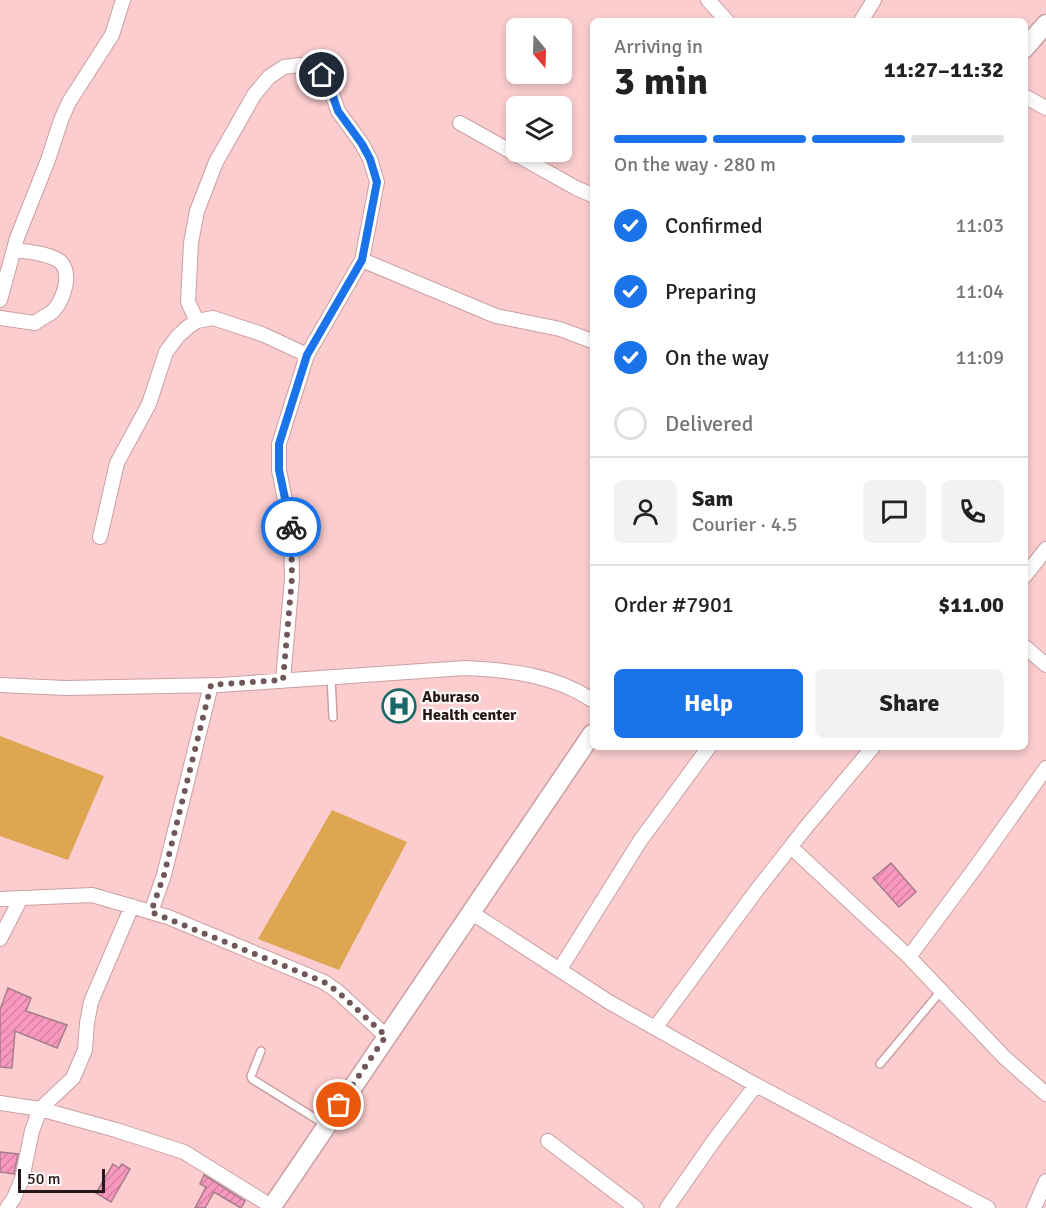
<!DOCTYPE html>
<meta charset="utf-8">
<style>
body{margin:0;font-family:Signika,sans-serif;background:#f2f2f2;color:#222;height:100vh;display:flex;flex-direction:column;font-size:22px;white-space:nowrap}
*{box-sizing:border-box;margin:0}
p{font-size:20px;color:#767676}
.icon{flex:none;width:33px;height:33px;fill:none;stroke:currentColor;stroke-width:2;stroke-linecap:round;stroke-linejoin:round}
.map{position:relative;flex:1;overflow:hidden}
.panel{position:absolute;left:590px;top:18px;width:438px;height:732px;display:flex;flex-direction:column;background:#fff;border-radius:9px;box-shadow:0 3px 9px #0003}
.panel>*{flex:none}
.needle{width:39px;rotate:161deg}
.buttons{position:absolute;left:506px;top:18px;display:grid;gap:12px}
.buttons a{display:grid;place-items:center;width:66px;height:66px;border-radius:9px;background:#fff;box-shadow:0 3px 9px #0003;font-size:30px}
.scale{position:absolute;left:18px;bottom:15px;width:87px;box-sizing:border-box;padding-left:6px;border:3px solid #271718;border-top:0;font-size:16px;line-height:21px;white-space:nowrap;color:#271718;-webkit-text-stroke:4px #fffafa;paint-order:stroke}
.pin{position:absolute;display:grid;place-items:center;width:51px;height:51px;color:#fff;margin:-26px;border:3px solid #fff;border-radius:50%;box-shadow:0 2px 6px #0007}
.courier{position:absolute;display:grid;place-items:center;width:60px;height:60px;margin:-30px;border:4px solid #1a73e8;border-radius:50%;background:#fff;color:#222;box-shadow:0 2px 8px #0007}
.headline em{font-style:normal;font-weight:700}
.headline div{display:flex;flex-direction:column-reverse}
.headline{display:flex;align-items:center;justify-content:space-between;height:102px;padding:0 24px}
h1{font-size:39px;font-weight:700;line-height:45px}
.bar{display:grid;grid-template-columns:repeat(4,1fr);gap:9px 6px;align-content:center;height:72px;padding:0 24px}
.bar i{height:8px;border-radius:4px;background:#e0e0e0}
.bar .current{background:#1a73e8}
.bar p{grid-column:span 4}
.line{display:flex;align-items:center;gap:15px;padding:0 24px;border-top:2px solid #e0e0e0}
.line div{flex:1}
.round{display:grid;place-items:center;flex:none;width:63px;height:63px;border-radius:9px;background:#f2f2f2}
ol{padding:0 24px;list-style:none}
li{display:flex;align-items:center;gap:18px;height:66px}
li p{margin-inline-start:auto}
li .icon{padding:6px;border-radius:50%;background:#1a73e8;color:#fff;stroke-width:4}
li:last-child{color:#767676}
li i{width:33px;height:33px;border:3px solid #e0e0e0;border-radius:50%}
.cta{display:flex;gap:12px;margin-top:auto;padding:12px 24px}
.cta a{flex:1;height:69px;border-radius:9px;background:#1a73e8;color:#fff;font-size:24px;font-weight:700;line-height:69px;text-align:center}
.cta a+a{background:#f2f2f2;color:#222}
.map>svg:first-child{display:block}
</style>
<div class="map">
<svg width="1046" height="1208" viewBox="0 0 1046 1208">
<defs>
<pattern id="building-hatch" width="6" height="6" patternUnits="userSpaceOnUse" patternTransform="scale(1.5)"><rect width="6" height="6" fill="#f998be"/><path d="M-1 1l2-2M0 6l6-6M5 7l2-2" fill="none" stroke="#d582a3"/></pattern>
</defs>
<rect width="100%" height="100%" fill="#fbcdcf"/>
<path fill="#dea650" d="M0 736 104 776 68 860 0 836Z
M332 810 407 842 339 970 258 939Z"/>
<path fill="url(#building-hatch)" stroke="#a47d8b" stroke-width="1.5" d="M891 863 916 892 899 907 873 878Z
M8 988 31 998 26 1011 67 1025 57 1048 15 1031 12 1068 0 1067V1010Z
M0 1152 18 1154 14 1174 0 1172Z
M113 1164 119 1168 122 1164 130 1169 111 1202 96 1193Z
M204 1175 245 1201 241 1208 214 1192 205 1208H195L206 1187 200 1184Z"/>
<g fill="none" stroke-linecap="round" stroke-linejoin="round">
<g stroke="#cb9fa1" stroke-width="10">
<path id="service" d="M331 677 333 717
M261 1051 251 1076 252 1079 326 1125
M880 1064 941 991"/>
</g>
<g stroke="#cb9fa1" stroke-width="16">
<path id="minor" d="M708 0 727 21
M861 21 874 0
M1024 96 1046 108
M460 123 576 188 592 195
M362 260 496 316 560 329 592 341
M0 300 17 238 48 160 61 120 69 102 112 35 123 0
M0 318 35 323C40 319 46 316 51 313 64 302 75 268 56 259 46 254 25 251 14 250
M197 321 188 302 191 243 197 211 216 162 254 95 269 77 284 67 300 65 310 69 322 75 329 85 338 111 362 144 370 159 377 182 362 260 307 355 279 444V470L291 531 292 578 283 680
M100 537 117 463 149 404 166 352 178 336 188 327 197 321 213 318 262 334 307 355
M1024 577 1046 549
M1024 646 1046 665
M0 685 65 688 220 685 465 668C509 670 555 675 592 700
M791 847 909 957 1005 1058 1046 1094
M0 899 92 895 168 917 324 982 337 991 386 1036
M151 912 164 875 211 685
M472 913 609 1002 756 1085 988 1208
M0 939 21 898
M909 957 978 864 1046 768
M560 969 640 841 709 747
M655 1028 756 891 807 826 873 747
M0 1103 40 1109 116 1130 184 1152 274 1208
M548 1141 636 1208
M7 1208 14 1198 22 1179 32 1131 40 1109 73 1078 85 1050 87 1023 91 1002 132 906
M667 1208 715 1139 756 1085
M1034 1208 1046 1181"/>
</g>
<g stroke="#cb9fa1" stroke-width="21">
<path id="tertiary" d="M1024 49 1046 24
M271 1208 592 734"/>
</g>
<use href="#service" stroke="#fff" stroke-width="7"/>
<use href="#minor" stroke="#fff" stroke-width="14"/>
<use href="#tertiary" stroke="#fff" stroke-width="18"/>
</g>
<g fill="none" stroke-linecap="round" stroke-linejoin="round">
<path stroke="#715758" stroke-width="6" stroke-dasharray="0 10.8" d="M291 527 292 578 283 680 211 685 164 875 151 912 324 982 337 991 386 1036 339 1105"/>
<path stroke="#1a73e8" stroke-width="8" d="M291 527 279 470V444L307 355 362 260 377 182 370 159 362 144 338 111 329 85 322 75"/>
</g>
<defs>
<g id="hospital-ring" transform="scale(1.725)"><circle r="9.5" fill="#fffafa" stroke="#196767" stroke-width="1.5"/><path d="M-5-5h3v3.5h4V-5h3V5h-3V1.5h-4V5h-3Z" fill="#196767"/></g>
</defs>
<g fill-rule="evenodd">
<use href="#hospital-ring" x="399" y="706"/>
</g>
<g text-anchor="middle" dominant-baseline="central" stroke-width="4.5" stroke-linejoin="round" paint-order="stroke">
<g font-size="16" font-weight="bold" fill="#271718" stroke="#fffafa" text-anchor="start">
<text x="422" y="697">Aburaso<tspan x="422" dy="18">Health center</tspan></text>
</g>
</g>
</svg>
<div class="buttons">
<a><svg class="needle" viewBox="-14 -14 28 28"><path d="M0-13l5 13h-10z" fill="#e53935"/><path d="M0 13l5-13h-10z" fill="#767676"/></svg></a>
<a><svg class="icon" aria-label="layers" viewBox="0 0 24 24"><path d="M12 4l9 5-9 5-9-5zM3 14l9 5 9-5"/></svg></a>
</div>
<div class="scale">50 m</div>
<div class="pin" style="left:339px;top:1105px;background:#ea580c"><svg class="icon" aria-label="bag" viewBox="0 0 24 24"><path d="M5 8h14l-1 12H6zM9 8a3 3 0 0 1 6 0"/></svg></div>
<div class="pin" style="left:322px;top:75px;background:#1f2937"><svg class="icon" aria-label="home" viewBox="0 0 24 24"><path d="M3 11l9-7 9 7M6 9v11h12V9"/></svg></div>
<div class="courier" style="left:291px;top:527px"><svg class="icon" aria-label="bike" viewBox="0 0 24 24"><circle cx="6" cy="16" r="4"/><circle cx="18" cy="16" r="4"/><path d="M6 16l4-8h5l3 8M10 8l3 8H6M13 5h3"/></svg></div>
<section class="panel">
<div class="headline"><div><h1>3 min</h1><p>Arriving in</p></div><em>11:27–11:32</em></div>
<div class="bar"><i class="current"></i><i class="current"></i><i class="current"></i><i></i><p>On the way · 280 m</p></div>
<ol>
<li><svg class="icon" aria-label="check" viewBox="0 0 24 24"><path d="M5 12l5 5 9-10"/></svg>Confirmed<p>11:03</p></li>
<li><svg class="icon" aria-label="check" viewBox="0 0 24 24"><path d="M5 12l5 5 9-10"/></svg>Preparing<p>11:04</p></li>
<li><svg class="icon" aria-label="check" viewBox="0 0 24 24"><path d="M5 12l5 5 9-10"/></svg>On the way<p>11:09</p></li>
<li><i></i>Delivered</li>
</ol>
<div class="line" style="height:108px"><a class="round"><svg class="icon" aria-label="person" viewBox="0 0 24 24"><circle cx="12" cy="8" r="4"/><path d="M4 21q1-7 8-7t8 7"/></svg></a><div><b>Sam</b><p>Courier · 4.5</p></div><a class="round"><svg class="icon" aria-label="chat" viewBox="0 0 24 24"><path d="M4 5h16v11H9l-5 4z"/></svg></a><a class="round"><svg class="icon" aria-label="phone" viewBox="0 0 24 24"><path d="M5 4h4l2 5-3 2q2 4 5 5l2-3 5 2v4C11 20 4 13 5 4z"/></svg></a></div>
<div class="line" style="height:78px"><div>Order #7901</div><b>$11.00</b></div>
<div class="cta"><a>Help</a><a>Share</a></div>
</section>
</div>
